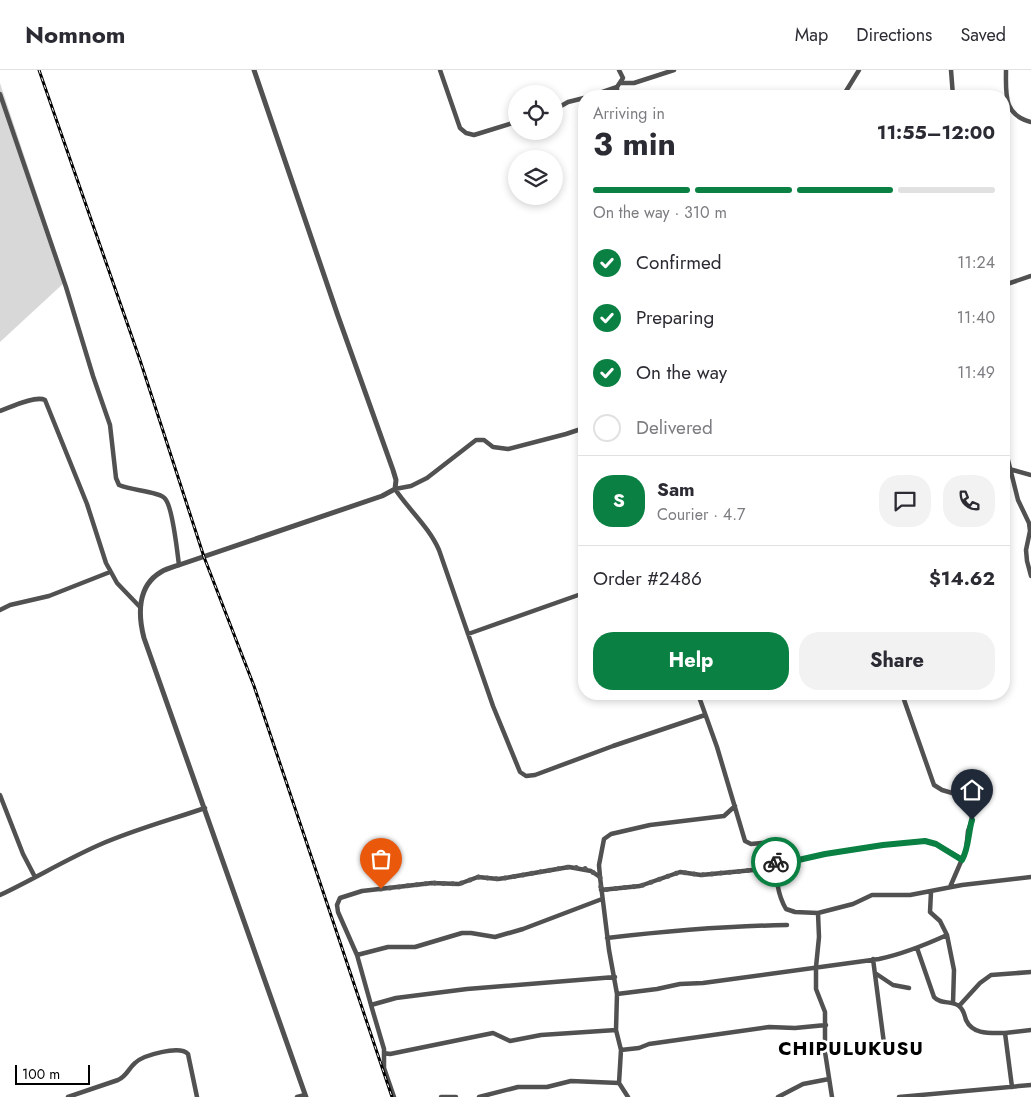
<!DOCTYPE html>
<meta charset="utf-8">
<style>
body{margin:0;font-family:Jost,sans-serif;background:#f2f2f3;color:#2b2b33;height:100vh;display:flex;flex-direction:column;font-size:19px;white-space:nowrap}
*{box-sizing:border-box;margin:0}
p{font-size:16px;color:#7c7c81}
.icon{flex:none;width:28px;height:28px;fill:none;stroke:currentColor;stroke-width:2;stroke-linecap:round;stroke-linejoin:round}
.map{position:relative;flex:1;overflow:hidden}
.drawer{position:absolute;left:578px;top:20px;width:432px;height:610px;display:flex;flex-direction:column;background:#fff;border-radius:20px;box-shadow:0 2px 8px #0003}
.drawer>*{flex:none}
.tools{position:absolute;left:508px;top:15px;display:grid;gap:10px}
.tools a{display:grid;place-items:center;width:55px;height:55px;border-radius:50%;background:#fff;box-shadow:0 2px 8px #0003;font-size:25px}
.scale{position:absolute;left:15px;bottom:12px;width:75px;box-sizing:border-box;padding-left:5px;border:2px solid #000;border-top:0;font-size:14px;line-height:18px;white-space:nowrap;color:#000;-webkit-text-stroke:4px #fff;paint-order:stroke}
.pin{position:absolute;display:grid;place-items:center;width:42px;height:42px;color:#fff;margin:-51px -21px;border-radius:50% 50% 50% 0;rotate:-45deg;box-shadow:0 0 5px #0007}
.pin .icon{rotate:45deg}
.courier{position:absolute;display:grid;place-items:center;width:50px;height:50px;margin:-25px;border:4px solid #0b8043;border-radius:50%;background:#fff;color:#222;box-shadow:0 1px 6px #0007}
.head em{font-style:normal;font-weight:700}
.head div{display:flex;flex-direction:column-reverse}
.head{display:flex;align-items:center;justify-content:space-between;height:85px;padding:0 15px}
h1{font-size:32px;font-weight:700;line-height:38px}
.bar{display:grid;grid-template-columns:repeat(4,1fr);gap:8px 5px;align-content:center;height:60px;padding:0 15px}
.bar i{height:6px;border-radius:4px;background:#e1e1e2}
.bar .active{background:#0b8043}
.bar p{grid-column:span 4}
.line{display:flex;align-items:center;gap:12px;padding:0 15px;border-top:1px solid #e1e1e2}
.line div{flex:1}
.round{display:grid;place-items:center;flex:none;width:52px;height:52px;border-radius:20px;background:#f2f2f3}
ol{padding:0 15px;list-style:none}
li{display:flex;align-items:center;gap:15px;height:55px}
li p{margin-inline-start:auto}
li .icon{padding:5px;border-radius:50%;background:#0b8043;color:#fff;stroke-width:4}
li:last-child{color:#7c7c81}
li i{width:28px;height:28px;border:2px solid #e1e1e2;border-radius:50%}
.primary-button{display:flex;gap:10px;margin-top:auto;padding:10px 15px}
.primary-button a{flex:1;height:58px;border-radius:20px;background:#0b8043;color:#fff;font-size:20px;font-weight:700;line-height:58px;text-align:center}
.primary-button a+a{background:#f2f2f3;color:#2b2b33}
header{display:flex;align-items:center;gap:30px;box-sizing:border-box;height:70px;padding:0 25px;background:#fff;border-bottom:1px solid #e1e1e2}
header strong{font-size:24px}
nav{display:flex;gap:28px;margin-inline-start:auto;font-size:18px}
.map>svg:first-child{display:block}
</style>
<header>
<strong>Nomnom</strong>
<nav><a>Map</a><a>Directions</a><a>Saved</a></nav>
</header>
<div class="map">
<svg width="1031" height="1027" viewBox="0 0 1031 1027">
<rect width="100%" height="100%" fill="#fff"/>
<path fill="#d8d8d8" d="M0 13 66 211 0 272Z"/>
<g fill="none" stroke-linecap="round" stroke-linejoin="round">
<path stroke="#515151" stroke-width="4.5" d="M440 0 460 58 466 63 474 65 516 52
M951 0 953 26
M1006 0C1006 24 1003 45 1031 52
M621 13H634L674 0
M0 24 66 217 93 306 110 355 116 408 119 415C131 420 144 420 156 424 160 425 164 426 166 430 173 440 177 480 179 495
M591 26 617 17 623 8 619 0
M617 26V17
M843 26 859 0
M554 40 568 32 584 28
M1004 215 1031 206
M0 341C11 337 36 325 45 330L87 434 106 493 117 513 140 537
M584 358 566 364 508 379 493 377 484 370H476L427 408 411 416 395 419C409 440 429 457 439 480L493 636 520 702 526 706 535 705 613 676 705 645
M1004 374 1018 430 1029 453 1030 461 1026 480 1027 491 1031 506
M1009 399 1031 405
M0 540 10 535 49 526 110 502
M468 564 584 523
M698 624 717 677 745 771 751 774 771 772 775 776C777 799 774 818 786 839L795 842 818 843 853 834 872 825H910L962 815 1031 807
M902 624 934 715 942 720 959 725 966 733 971 743 972 750 968 761 966 780 950 817
M0 725 23 784 35 807
M776 791 785 793 825 784 883 775 925 771 936 774 962 789
M601 820 640 816 680 802 701 805 775 798
M931 822 930 842 940 851 947 865 954 900 953 933
M0 825C34 809 65 790 99 775 133 760 170 750 205 738
M818 843 819 867 816 897V919L825 942V982L832 1027
M607 868C667 861 726 856 787 855
M917 878 934 927C941 935 951 930 959 936 964 940 964 944 966 950 973 965 990 963 1005 963L1012 1017
M357 885 388 877H415L462 863H471L495 867 523 859 602 829
M873 889 885 981
M875 903 893 915 909 918
M617 924 657 919 680 914 703 913 879 889C903 884 925 875 947 865
M371 935 357 885 338 842 337 835 340 828 362 821 432 813 459 814 478 807 498 809 511 807 569 797 591 801 600 807
M959 936 980 913 991 905 1031 902
M1005 963 1031 960
M621 980 639 978 649 974 769 957 795 958 826 955
M384 983 390 984 493 963 510 971 541 965 616 960
M619 1013 621 980 616 960 617 924 609 880 600 807 599 795 604 769 611 764 650 755 724 746 735 736
M68 1027 118 1010C127 1006 128 999 135 993 143 985 180 975 188 984L197 1027
M297 1027 305 1025
M394 1027 384 998V979L371 935 396 928 467 919 615 907
M441 1027H456
M479 1027 518 1017H547L571 1011 619 1013 628 1027
M778 1027 803 1014 829 1009
M899 1027 1031 1015"/>
<path stroke="#515151" stroke-width="5" d="M254 0 338 246 393 400 396 410 395 419 382 426 179 495C173 497 166 499 161 502 137 516 138 545 144 568L306 1027"/>
<g stroke="#000" stroke-width="3">
<path id="rail" d="M39 0 140 290 204 487 254 616 392 1027"/>
</g>
<use href="#rail" stroke="#fff" stroke-width="1" stroke-dasharray="4" stroke-linecap="butt"/>
</g>
<g fill="none" stroke-linecap="round" stroke-linejoin="round">
<path stroke="#595959" stroke-width="5" stroke-dasharray="0 9" d="M381 819 432 813 459 814 478 807 498 809 511 807 568 797 584 798 591 801 600 807 601 820 640 816 680 802 701 805 775 798 776 792"/>
<path stroke="#0b8043" stroke-width="6" d="M776 792V791L785 793 825 784 883 775 925 771 936 774 962 790C969 778 968 763 972 750"/>
</g>
<g text-anchor="middle" dominant-baseline="central" stroke-width="5" stroke-linejoin="round" paint-order="stroke">
<g font-size="19" font-weight="bold" letter-spacing="1" fill="#000" stroke="#fff">
<text x="851" y="978">CHIPULUKUSU</text>
</g>
</g>
</svg>
<div class="tools">
<a><svg class="icon" aria-label="locate" viewBox="0 0 24 24"><circle cx="12" cy="12" r="6"/><path d="M12 2v4M12 18v4M2 12h4M18 12h4"/></svg></a>
<a><svg class="icon" aria-label="layers" viewBox="0 0 24 24"><path d="M12 4l9 5-9 5-9-5zM3 14l9 5 9-5"/></svg></a>
</div>
<div class="scale">100 m</div>
<div class="pin" style="left:381px;top:819px;background:#ea580c"><svg class="icon" aria-label="bag" viewBox="0 0 24 24"><path d="M5 8h14l-1 12H6zM9 8a3 3 0 0 1 6 0"/></svg></div>
<div class="pin" style="left:972px;top:750px;background:#1f2937"><svg class="icon" aria-label="home" viewBox="0 0 24 24"><path d="M3 11l9-7 9 7M6 9v11h12V9"/></svg></div>
<div class="courier" style="left:776px;top:792px"><svg class="icon" aria-label="bike" viewBox="0 0 24 24"><circle cx="6" cy="16" r="4"/><circle cx="18" cy="16" r="4"/><path d="M6 16l4-8h5l3 8M10 8l3 8H6M13 5h3"/></svg></div>
<section class="drawer">
<div class="head"><div><h1>3 min</h1><p>Arriving in</p></div><em>11:55–12:00</em></div>
<div class="bar"><i class="active"></i><i class="active"></i><i class="active"></i><i></i><p>On the way · 310 m</p></div>
<ol>
<li><svg class="icon" aria-label="check" viewBox="0 0 24 24"><path d="M5 12l5 5 9-10"/></svg>Confirmed<p>11:24</p></li>
<li><svg class="icon" aria-label="check" viewBox="0 0 24 24"><path d="M5 12l5 5 9-10"/></svg>Preparing<p>11:40</p></li>
<li><svg class="icon" aria-label="check" viewBox="0 0 24 24"><path d="M5 12l5 5 9-10"/></svg>On the way<p>11:49</p></li>
<li><i></i>Delivered</li>
</ol>
<div class="line" style="height:90px"><b class="round" style="background:#0b8043;color:#fff">S</b><div><b>Sam</b><p>Courier · 4.7</p></div><a class="round"><svg class="icon" aria-label="chat" viewBox="0 0 24 24"><path d="M4 5h16v11H9l-5 4z"/></svg></a><a class="round"><svg class="icon" aria-label="phone" viewBox="0 0 24 24"><path d="M5 4h4l2 5-3 2q2 4 5 5l2-3 5 2v4C11 20 4 13 5 4z"/></svg></a></div>
<div class="line" style="height:65px"><div>Order #2486</div><b>$14.62</b></div>
<div class="primary-button"><a>Help</a><a>Share</a></div>
</section>
</div>
